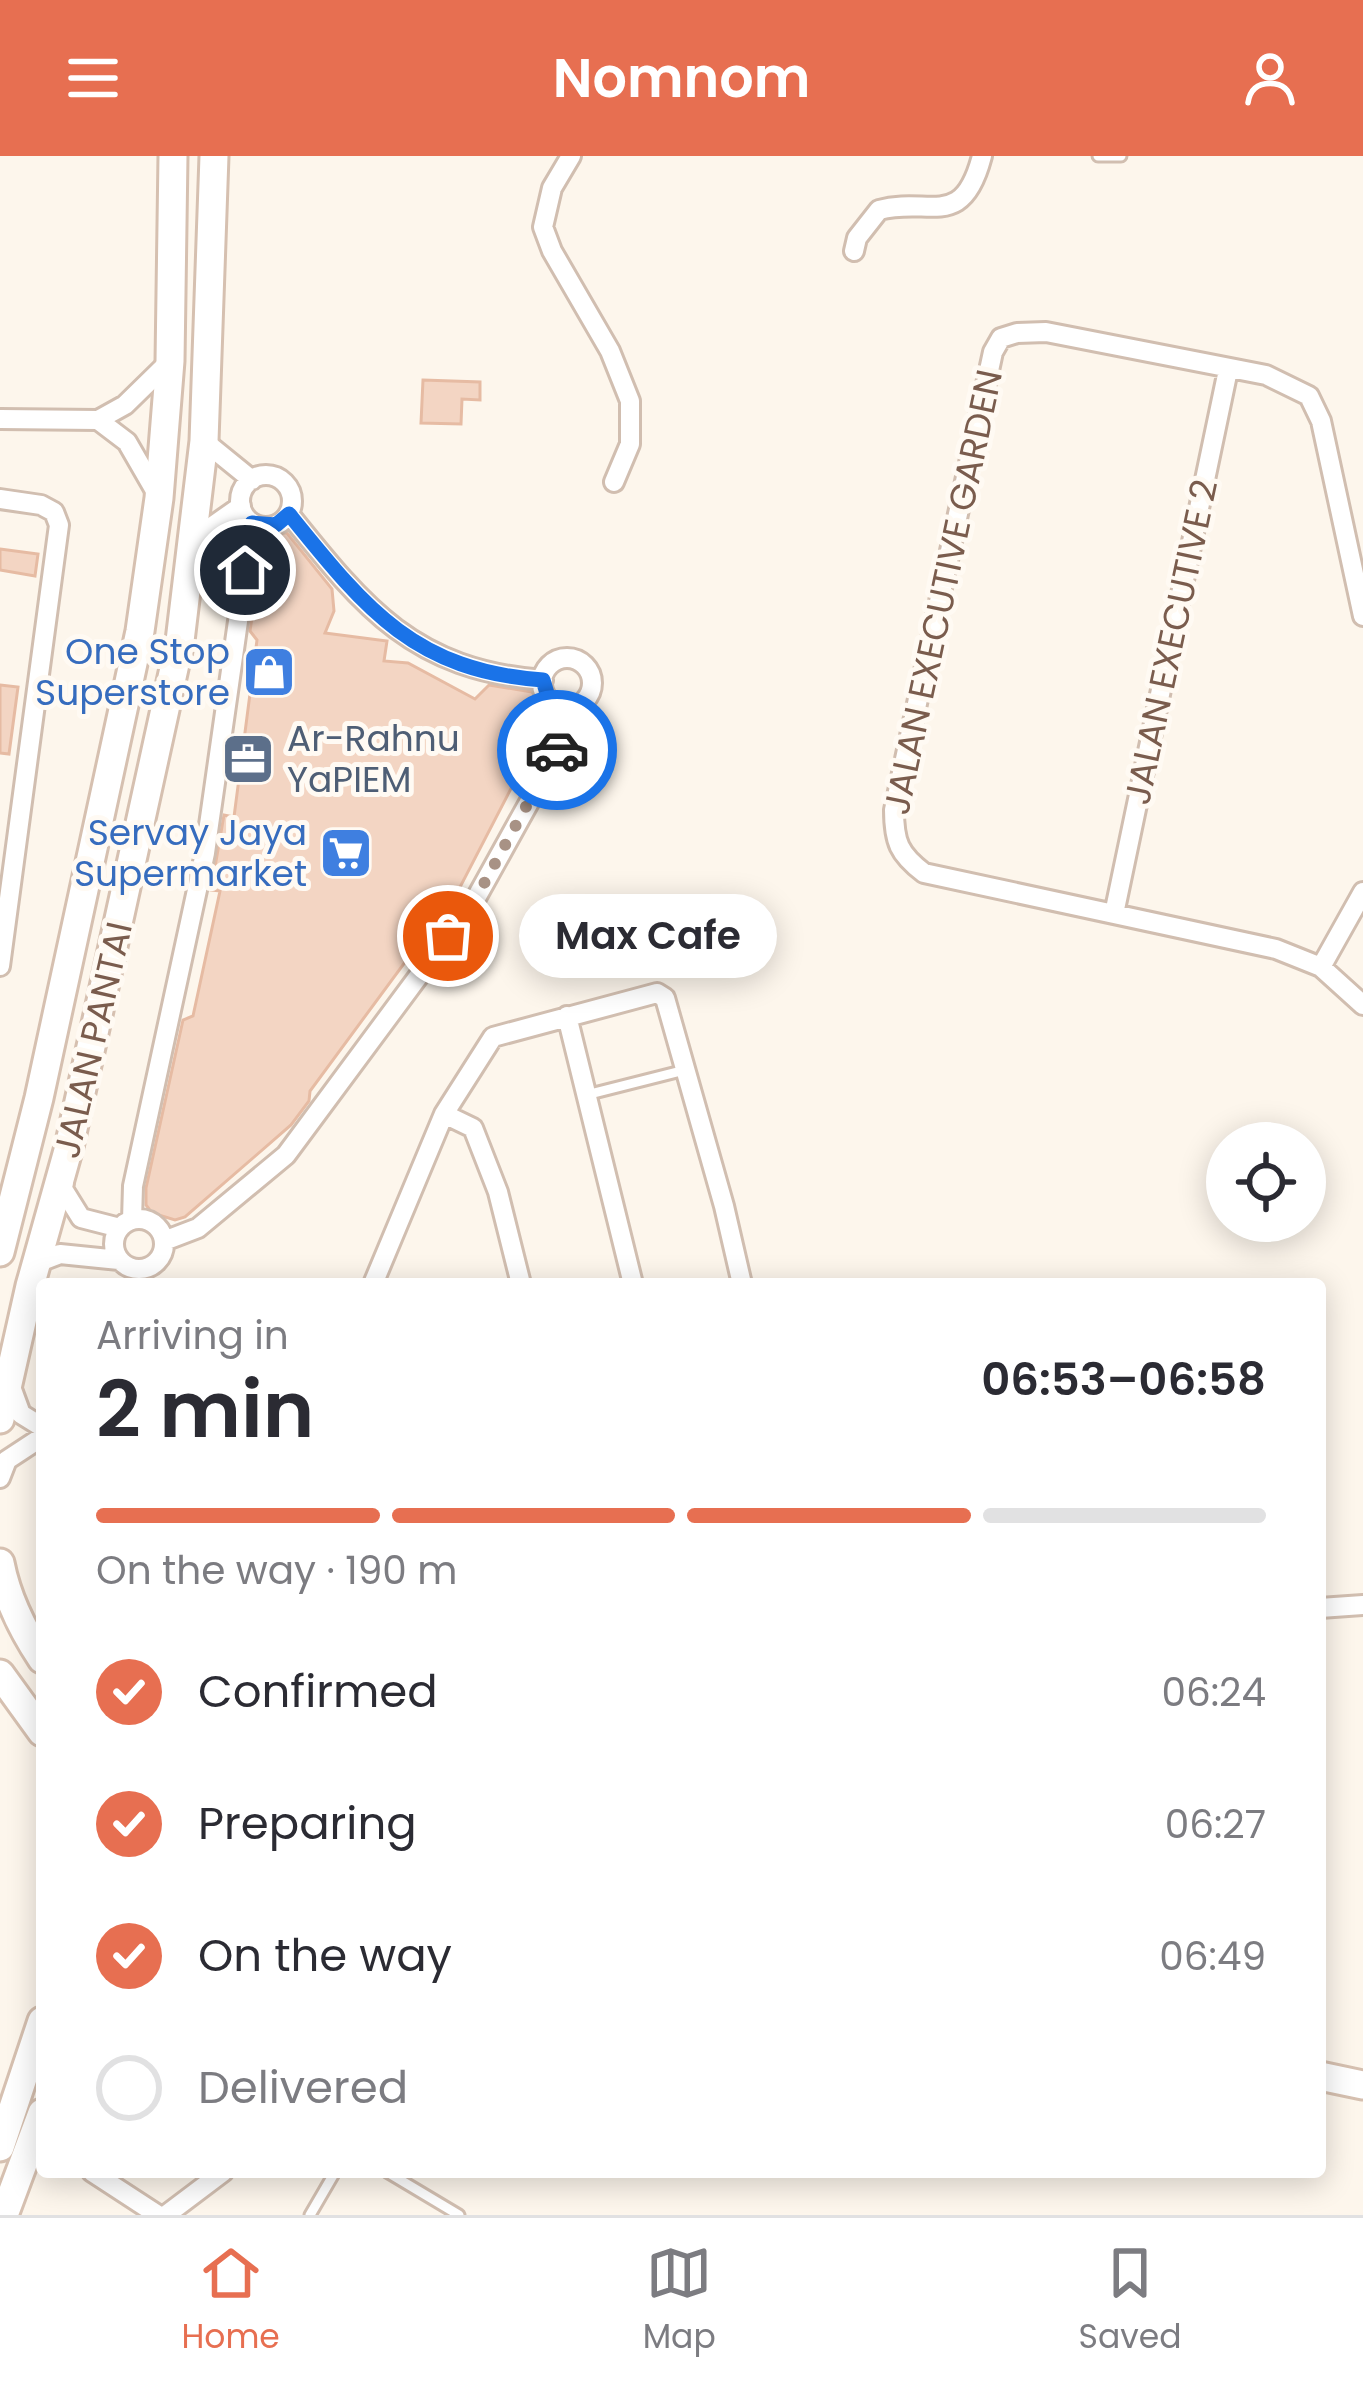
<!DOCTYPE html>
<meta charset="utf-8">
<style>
body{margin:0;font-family:Poppins,sans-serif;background:#f7f7f7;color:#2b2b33;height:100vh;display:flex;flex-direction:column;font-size:45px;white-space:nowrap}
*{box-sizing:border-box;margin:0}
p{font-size:39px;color:#7c7c81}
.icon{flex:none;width:66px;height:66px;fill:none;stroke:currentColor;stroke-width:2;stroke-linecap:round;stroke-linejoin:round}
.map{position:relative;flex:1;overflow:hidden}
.details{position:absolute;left:36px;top:1122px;width:1290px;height:900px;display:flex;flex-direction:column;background:#fff;border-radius:12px;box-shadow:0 6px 30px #0003}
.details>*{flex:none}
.tools{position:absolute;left:1206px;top:966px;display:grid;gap:24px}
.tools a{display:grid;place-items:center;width:120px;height:120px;border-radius:50%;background:#fff;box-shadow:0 6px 30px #0003;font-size:60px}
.pin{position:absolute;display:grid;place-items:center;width:102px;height:102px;color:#fff;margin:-51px;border:6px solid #fff;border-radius:50%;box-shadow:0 3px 12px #0007}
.courier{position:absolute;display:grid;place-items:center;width:120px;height:120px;margin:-60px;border:9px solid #1a73e8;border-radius:50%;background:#fff;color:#222;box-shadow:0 3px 15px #0007}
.bubble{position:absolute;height:84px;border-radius:42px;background:#fff;box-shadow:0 6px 30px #0003;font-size:39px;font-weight:600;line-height:84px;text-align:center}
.summary em{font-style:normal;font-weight:600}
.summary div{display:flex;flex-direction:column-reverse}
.summary{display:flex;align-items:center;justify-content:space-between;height:204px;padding:0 60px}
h1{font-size:78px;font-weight:600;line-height:90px}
.bar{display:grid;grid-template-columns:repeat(4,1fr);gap:18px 12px;align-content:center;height:144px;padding:0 60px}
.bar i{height:15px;border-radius:9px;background:#e1e1e2}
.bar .selected{background:#e76f51}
.bar p{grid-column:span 4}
ol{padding:0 60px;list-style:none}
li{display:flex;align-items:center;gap:36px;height:132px}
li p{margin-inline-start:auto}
li .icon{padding:12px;border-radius:50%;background:#e76f51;color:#fff;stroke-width:4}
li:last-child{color:#7c7c81}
li i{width:66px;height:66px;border:6px solid #e1e1e2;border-radius:50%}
header{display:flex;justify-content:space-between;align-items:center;height:156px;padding:0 60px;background:#e76f51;color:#fff;font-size:54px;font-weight:600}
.tab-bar{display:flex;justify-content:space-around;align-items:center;height:168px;border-top:3px solid #e1e1e2;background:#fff;font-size:33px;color:#7c7c81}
.tab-bar a{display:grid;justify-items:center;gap:6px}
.tab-bar .selected{color:#e76f51}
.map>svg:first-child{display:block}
</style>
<header><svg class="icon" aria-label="menu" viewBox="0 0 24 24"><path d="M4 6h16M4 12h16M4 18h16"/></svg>Nomnom<svg class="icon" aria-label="person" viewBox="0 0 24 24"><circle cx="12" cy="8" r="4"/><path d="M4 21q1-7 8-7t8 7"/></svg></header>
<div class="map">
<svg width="1363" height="2059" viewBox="0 0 1363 2059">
<rect width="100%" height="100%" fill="#fdf6ec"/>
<path fill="#f3d5c3" stroke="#e6bba3" stroke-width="3" d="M423 224 480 226V244L462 243 461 268 421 267Z
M270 377H287L332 433 334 455 325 477 387 485 384 505 408 507 475 543 489 529 532 536 545 551 547 573 524 621 518 619 459 733 464 737 430 782 425 779 310 935 309 945 291 969 185 1061 175 1064 152 1057 146 1049V1032L183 864 193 860 220 735 211 734 224 659 234 661 257 484 250 475 264 381Z
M0 393 38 398 35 420 0 414Z
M0 529 18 531 9 598 0 597Z"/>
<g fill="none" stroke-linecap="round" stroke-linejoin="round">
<g stroke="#d1beb0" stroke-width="15">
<path id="lane" d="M1098 0H1121
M586 939 685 914
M387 2016 459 2059
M310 2059 335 2016"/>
</g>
<g stroke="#d1beb0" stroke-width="24">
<path id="street" d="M571 0 552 32 543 71 552 95 610 195 630 245V288L614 326
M854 95 857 82 879 54C930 40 962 76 982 0
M0 263 98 264 125 249 170 205
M98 264 127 286 157 338
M204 285 252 324
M240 345a26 26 0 1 1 52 0a26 26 0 1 1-52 0Z
M0 343 41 349 54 356 59 369 0 810
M289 358C365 453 414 514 543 524
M194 383 241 350
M1363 460 1321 265 1309 240 1266 219 1046 176 1017 177 1001 182 993 196 894 654C894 686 899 698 924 717L1276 793 1321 811 1363 849
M542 527a25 25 0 1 1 50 0a25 25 0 1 1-50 0Z
M1114 758 1228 214
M1321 811 1363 736
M567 860 633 1128
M444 958 473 972 498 1036 521 1128
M64 1025 63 1033 81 1062 120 1072
M114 1088a25 25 0 1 1 50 0a25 25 0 1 1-50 0Z
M132 1064 133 1030 205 697 252 367
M164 1085 198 1072 286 999 475 744 547 614 568 552
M36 1114 39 1106 60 1098 119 1104
M373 1128 444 958 493 881 657 837 665 842 724 1050 742 1128
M10 1228 21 1258 42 1271
M0 1322 7 1304 42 1281
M1320 1452 1363 1449
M92 2016 158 2059
M166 2059 223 2016"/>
</g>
<g stroke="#d6c0b0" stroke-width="33">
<path id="secondary" d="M0 1096 39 942 140 475 159 342 170 205 173 0
M0 1263 30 1130 69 991 180 485 204 285 214 0
M0 1407C7 1443 22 1473 42 1503
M0 1518 42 1576
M1320 1920 1363 1929
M0 1991 42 1865
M4 2059 42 1957"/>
</g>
<use href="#lane" stroke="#fff" stroke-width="9"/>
<use href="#street" stroke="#fff" stroke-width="18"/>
<use href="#secondary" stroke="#fff" stroke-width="27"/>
</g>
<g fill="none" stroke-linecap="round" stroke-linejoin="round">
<path stroke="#a89285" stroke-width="12" stroke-dasharray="0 21.6" d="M448 780 475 744 557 594"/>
<path stroke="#1a73e8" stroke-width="15" d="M245 414 252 367 276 369 289 358C365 452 414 515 543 524L549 544 568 552 557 594"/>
</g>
<defs>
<g id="shop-square" transform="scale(2.7)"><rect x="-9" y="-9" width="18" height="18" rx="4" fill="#3f7fe0" stroke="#fffaf3"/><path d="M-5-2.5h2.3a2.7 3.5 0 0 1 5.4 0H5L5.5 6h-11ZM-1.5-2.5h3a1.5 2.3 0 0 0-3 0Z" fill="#fff"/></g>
<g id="office-square" transform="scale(2.7)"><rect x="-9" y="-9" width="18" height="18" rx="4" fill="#5c6f8a" stroke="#fffaf3"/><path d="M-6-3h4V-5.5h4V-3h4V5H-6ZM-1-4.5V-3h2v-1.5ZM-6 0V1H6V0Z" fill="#fff"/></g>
<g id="supermarket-square" transform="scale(2.7)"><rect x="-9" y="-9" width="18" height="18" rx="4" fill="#3f7fe0" stroke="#fffaf3"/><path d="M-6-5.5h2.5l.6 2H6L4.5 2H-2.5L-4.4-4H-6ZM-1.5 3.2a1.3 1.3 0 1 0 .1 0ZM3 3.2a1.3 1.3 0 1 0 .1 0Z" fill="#fff"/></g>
</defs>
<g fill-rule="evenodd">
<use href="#shop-square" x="269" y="516"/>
<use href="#office-square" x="248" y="603"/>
<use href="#supermarket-square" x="346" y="697"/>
</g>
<g text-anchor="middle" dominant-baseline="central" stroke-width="10" stroke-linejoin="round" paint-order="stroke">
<g font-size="36" fill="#7a5c4d" stroke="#fffaf3">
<text transform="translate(943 436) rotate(-78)">JALAN EXECUTIVE GARDEN</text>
<text transform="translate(1171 486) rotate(-78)">JALAN EXECUTIVE 2</text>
<text transform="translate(93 884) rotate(-77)">JALAN PANTAI</text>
</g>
<g font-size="36" fill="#366cbe" stroke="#fffaf3" text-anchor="end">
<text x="230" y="495">One Stop<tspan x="230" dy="41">Superstore</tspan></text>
<text x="307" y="676">Servay Jaya<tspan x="307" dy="41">Supermarket</tspan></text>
</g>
<g font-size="36" fill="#4e5e75" stroke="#fffaf3" text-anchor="start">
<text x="287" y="582">Ar-Rahnu<tspan x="287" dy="41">YaPIEM</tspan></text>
</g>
</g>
</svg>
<div class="tools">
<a><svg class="icon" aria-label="locate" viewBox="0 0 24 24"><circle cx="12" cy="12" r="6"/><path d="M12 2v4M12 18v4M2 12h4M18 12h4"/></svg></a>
</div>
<div class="pin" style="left:448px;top:780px;background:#ea580c"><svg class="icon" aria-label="bag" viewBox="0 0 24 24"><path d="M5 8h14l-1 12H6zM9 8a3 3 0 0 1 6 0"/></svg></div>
<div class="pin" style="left:245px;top:414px;background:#1f2937"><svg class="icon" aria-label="home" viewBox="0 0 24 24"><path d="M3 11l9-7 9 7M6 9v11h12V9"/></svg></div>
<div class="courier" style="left:557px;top:594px"><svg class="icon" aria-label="car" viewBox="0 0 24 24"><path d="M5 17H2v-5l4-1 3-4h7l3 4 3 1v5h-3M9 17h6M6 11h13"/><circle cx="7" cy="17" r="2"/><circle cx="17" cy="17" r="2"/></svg></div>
<div class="bubble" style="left:519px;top:738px;width:258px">Max Cafe</div>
<section class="details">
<div class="summary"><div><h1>2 min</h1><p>Arriving in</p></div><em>06:53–06:58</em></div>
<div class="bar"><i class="selected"></i><i class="selected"></i><i class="selected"></i><i></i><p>On the way · 190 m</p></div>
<ol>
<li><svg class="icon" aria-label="check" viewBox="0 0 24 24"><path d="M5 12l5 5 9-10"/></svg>Confirmed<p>06:24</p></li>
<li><svg class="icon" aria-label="check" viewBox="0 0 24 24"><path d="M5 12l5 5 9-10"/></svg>Preparing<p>06:27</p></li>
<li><svg class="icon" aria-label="check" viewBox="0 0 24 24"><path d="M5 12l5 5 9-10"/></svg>On the way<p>06:49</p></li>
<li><i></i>Delivered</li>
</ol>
</section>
</div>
<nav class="tab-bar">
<a class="selected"><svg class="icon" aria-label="home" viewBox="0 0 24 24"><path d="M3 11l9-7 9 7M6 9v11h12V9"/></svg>Home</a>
<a><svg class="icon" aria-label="map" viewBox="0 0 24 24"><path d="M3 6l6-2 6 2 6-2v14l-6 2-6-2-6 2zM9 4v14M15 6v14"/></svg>Map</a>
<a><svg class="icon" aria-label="saved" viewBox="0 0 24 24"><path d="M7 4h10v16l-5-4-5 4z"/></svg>Saved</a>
</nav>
